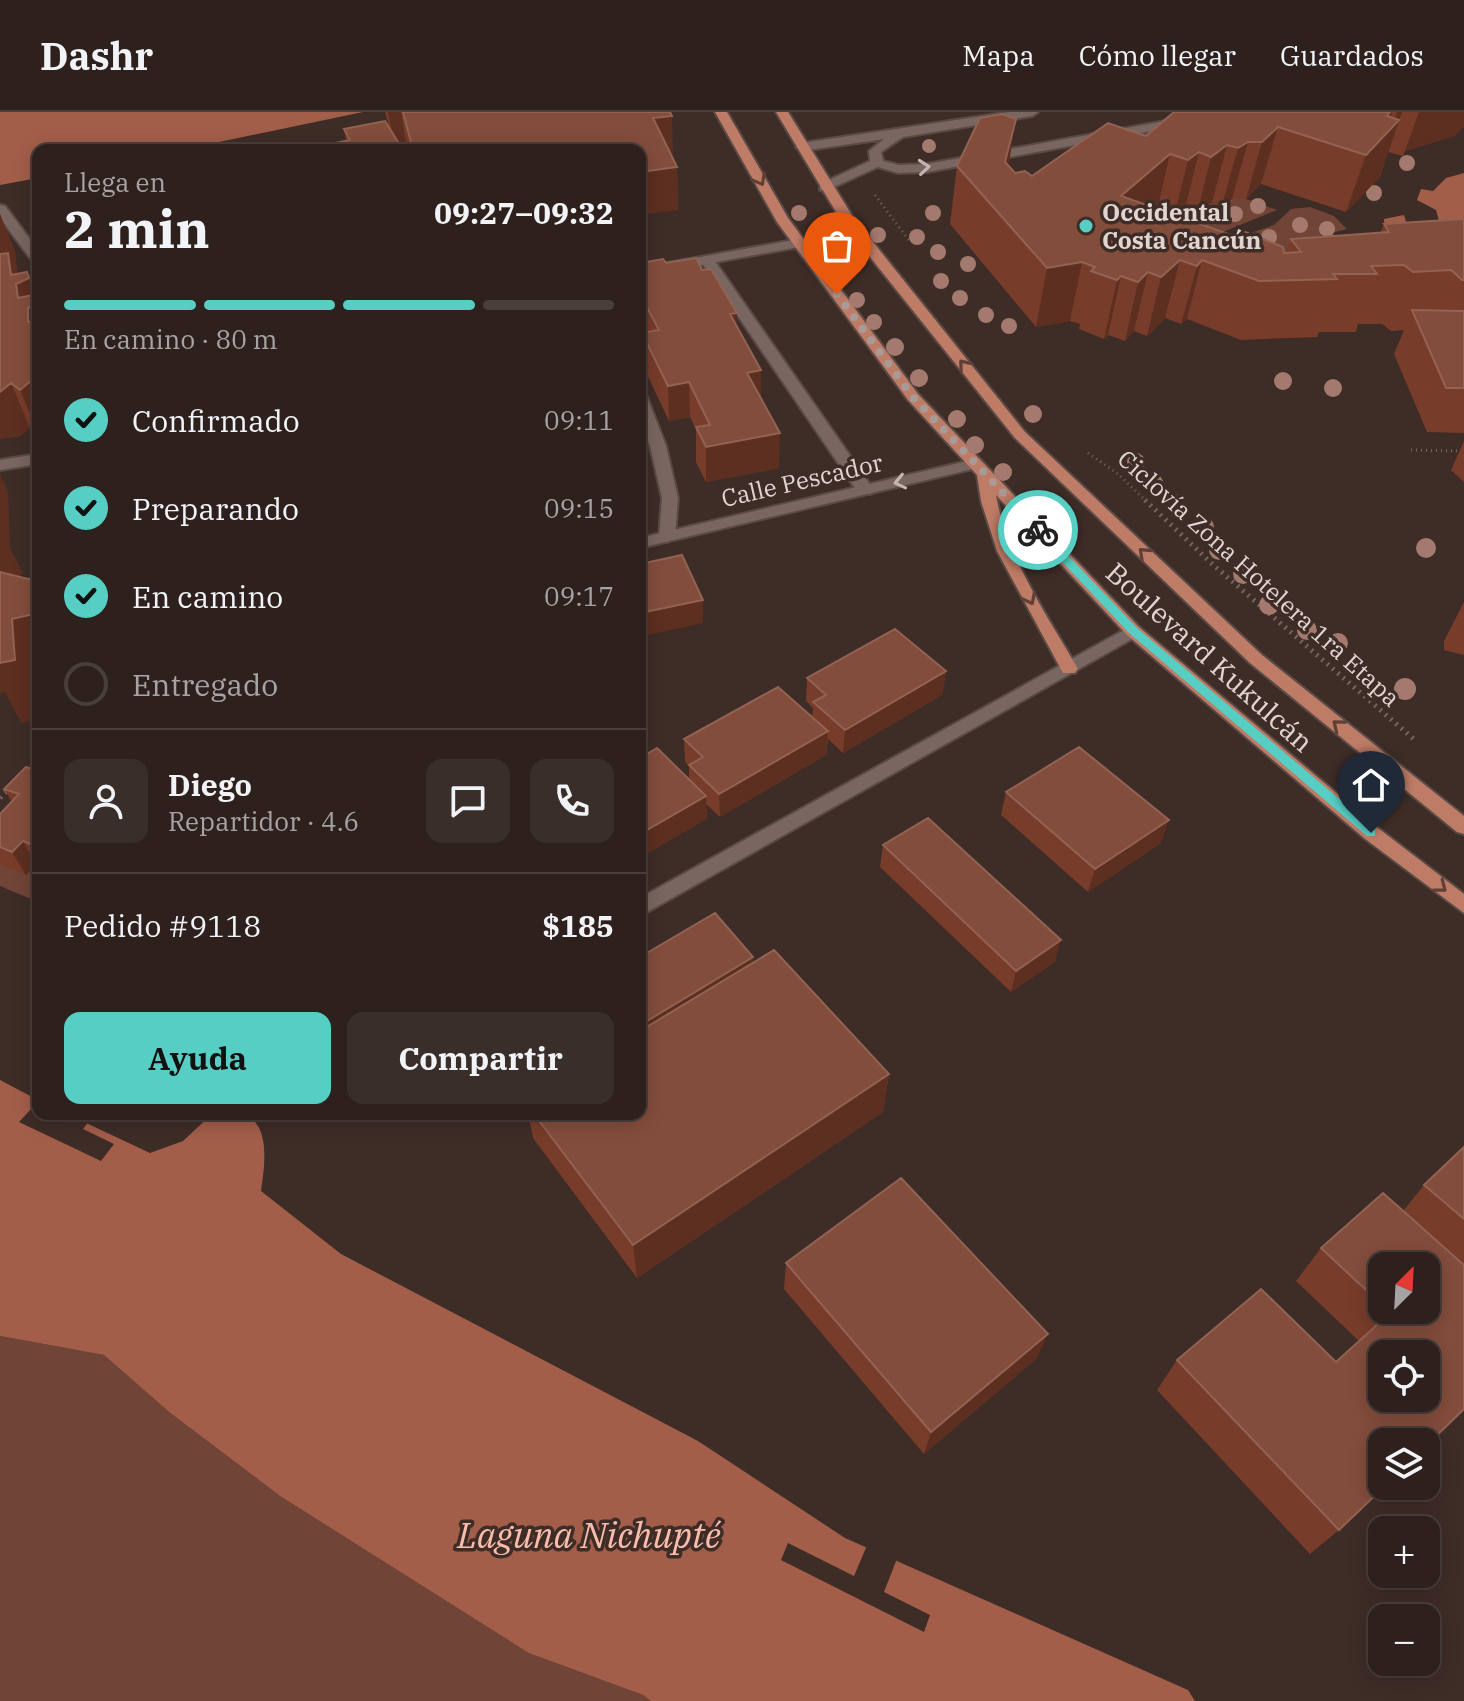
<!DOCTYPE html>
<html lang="es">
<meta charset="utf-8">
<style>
body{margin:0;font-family:"IBM Plex Serif",serif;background:#3a2e2a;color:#f1f3f6;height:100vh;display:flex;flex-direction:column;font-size:30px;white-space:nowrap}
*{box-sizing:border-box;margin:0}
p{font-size:26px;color:#a7a3a4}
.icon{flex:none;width:44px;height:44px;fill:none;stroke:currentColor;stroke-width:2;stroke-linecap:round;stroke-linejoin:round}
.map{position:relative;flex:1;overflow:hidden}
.side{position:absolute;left:32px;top:32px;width:614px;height:976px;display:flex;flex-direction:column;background:#2e211d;border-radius:16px;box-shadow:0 4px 20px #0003,0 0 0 2px #493e3b}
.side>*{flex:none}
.needle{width:52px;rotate:24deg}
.controls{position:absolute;left:1368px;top:1140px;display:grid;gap:16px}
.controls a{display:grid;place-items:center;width:72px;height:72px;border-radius:16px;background:#2e211d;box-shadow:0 4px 20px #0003,0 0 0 2px #493e3b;font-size:40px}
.pin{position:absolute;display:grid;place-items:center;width:68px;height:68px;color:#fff;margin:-82px -34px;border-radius:50% 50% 50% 0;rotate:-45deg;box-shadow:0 0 8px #0007}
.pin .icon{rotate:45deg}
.courier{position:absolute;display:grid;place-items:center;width:80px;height:80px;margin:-40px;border:6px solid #56cec4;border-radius:50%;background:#fff;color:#222;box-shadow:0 2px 10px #0007}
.headline em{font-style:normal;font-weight:700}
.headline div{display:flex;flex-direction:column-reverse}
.headline{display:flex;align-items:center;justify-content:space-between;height:136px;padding:0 32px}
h1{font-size:52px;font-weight:700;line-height:60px}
.bar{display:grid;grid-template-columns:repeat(4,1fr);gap:12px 8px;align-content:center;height:96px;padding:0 32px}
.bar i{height:10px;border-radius:6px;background:#493e3b}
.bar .on{background:#56cec4}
.bar p{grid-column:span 4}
.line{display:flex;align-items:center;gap:20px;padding:0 32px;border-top:2px solid #493e3b}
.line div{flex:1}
.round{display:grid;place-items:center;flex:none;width:84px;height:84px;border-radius:16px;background:#3a2e2a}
ol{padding:0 32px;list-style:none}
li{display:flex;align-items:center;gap:24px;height:88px}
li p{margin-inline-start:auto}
li .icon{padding:8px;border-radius:50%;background:#56cec4;color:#111;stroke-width:4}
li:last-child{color:#a7a3a4}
li i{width:44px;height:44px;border:4px solid #493e3b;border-radius:50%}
.button{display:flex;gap:16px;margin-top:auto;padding:16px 32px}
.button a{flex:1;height:92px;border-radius:16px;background:#56cec4;color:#111;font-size:32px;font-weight:700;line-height:92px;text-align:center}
.button a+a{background:#3a2e2a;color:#f1f3f6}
header{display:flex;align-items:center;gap:48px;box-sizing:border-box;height:112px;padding:0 40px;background:#2e211d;border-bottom:2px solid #493e3b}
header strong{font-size:38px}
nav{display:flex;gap:44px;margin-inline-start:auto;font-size:28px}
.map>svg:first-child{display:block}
</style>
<header>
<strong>Dashr</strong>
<nav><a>Mapa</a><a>Cómo llegar</a><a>Guardados</a></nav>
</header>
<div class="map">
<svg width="1464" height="1589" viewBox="0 0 1464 1589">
<rect width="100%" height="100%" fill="#3e2c27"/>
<path fill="#704537" d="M1232 87H1246L1277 98 1203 128 1174 105 1185 97 1197 102 1212 90 1222 93Z
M1310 95 1334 104 1347 117 1295 130 1311 164 1218 132 1274 113 1291 97Z
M0 752 38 753V790L0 774Z
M0 1224 104 1243 169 1300 280 1384 530 1541 643 1583 651 1589H0Z"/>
<path fill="#a35e4a" d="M0 0H363L181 38H38V66L0 73Z
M1464 61V136L1385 119 1384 107 1404 103 1407 113 1439 109 1436 98 1417 88 1421 77 1433 79 1446 66Z
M0 968 38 988V1002H67L150 1041 183 1029 212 1002C221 1002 236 999 244 1002 272 1013 264 1057 261 1079L341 1142 698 1329 845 1426 1188 1578 1195 1589H651L643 1583 529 1541 280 1384 169 1300 104 1243 0 1224Z"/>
<path fill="#3e2c27" d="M34 994 38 995V1002H52L62 1007 67 1002H75L89 1009 83 1017 114 1032 101 1049 19 1010Z
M788 1431 854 1464 868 1431 898 1444 884 1480 930 1503 924 1520 781 1448Z"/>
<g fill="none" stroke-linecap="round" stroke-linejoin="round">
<g stroke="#594a45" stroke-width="4">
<path id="service" d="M1010 0H1038L1032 4 903 25 881 40 883 49 899 53 927 52 1215 0H1241L1235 4 927 60 898 61 878 55 825 79 820 78V72L870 49 869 39 884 27 802 39 796 35 802 31Z
M0 93 5 94 38 138V151L33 150 0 106Z
M702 145H712L871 374V382H859L700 148Z
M640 281 647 285 666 334 678 386 675 425 667 430 659 425 662 386 650 334 640 306Z
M38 342V352L0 358V348Z"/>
</g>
<g stroke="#594a45" stroke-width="4">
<path id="minor" d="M799 127 806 131 804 134 640 164V156Z
M976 347 981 349V355L640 436V426Z
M1133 513 1139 515 1142 519 1139 523 640 804V786Z"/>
</g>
<g stroke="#594a45" stroke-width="4">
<path id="primary" d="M715 0H727L788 106 918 282 1139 515 1378 716 1464 782V801L1364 726 1127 523 996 383C1007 446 1047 503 1078 557L1075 561H1063L997 439 981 389 977 363 908 288 777 110Z
M776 0H788L853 105 1025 320 1262 543 1464 704V722L1457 720 1250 551 1015 326 842 110Z"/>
</g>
<path stroke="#74645f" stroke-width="3" stroke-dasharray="1 4" stroke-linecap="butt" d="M875 83 910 130
M1411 338 1464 339
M1088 341 1118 362 1147 390"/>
<path stroke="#74645f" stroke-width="5" stroke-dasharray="2 5" stroke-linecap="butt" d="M1145 388 1210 450 1416 629
M26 660 38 648
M0 686 11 675"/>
<use href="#service" fill="#7a6660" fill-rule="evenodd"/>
<use href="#minor" fill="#7a6660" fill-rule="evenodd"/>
<use href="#primary" fill="#be7b66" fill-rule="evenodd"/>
</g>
<g fill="#a37a6d">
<circle cx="929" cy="34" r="7"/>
<circle cx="1407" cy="51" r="8"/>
<circle cx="1374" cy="81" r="8"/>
<circle cx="1258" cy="94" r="8"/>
<circle cx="799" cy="101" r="8"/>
<circle cx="933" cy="101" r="8"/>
<circle cx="1235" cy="102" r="8"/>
<circle cx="1300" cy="113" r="8"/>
<circle cx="1327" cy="117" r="8"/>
<circle cx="878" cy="123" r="8"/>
<circle cx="917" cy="125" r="8"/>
<circle cx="1269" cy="125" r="8"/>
<circle cx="822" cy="135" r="8"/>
<circle cx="938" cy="140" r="8"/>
<circle cx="968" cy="152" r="8"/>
<circle cx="941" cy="169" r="8"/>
<circle cx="960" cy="186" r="8"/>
<circle cx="857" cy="188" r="8"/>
<circle cx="986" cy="203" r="8"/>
<circle cx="874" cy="210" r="8"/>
<circle cx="1009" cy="214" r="8"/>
<circle cx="895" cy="235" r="9"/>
<circle cx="919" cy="266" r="9"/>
<circle cx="1283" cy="269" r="9"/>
<circle cx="1333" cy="276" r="9"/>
<circle cx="1033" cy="302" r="9"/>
<circle cx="957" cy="307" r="9"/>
<circle cx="975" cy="333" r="9"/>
<circle cx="1136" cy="350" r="9"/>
<circle cx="1003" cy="360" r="9"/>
<circle cx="1154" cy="371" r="9"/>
<circle cx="1174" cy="392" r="10"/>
<circle cx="1204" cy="415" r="10"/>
<circle cx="1426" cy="436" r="10"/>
<circle cx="1219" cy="438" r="10"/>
<circle cx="1243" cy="462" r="10"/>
<circle cx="1269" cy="493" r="10"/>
<circle cx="1307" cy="518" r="10"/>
<circle cx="1338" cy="531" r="10"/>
<circle cx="1405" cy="577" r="11"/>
</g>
<path fill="#783c2a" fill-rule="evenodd" d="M385 0H670L672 46 677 55 678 98 640 38H409L406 30H398L403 38H332L331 32 346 29 344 17 390 18Z
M1174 0H1464V14L1454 24 1405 39 1403 44 1388 40 1380 65 1346 100 1261 72 1246 87H1232L1222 93 1212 90 1197 102 1185 97 1176 104 1284 141H1286L1291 127 1380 121 1384 112 1464 107V321L1427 320 1394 242 1404 218 1391 219 1382 212H1358L1356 220H1319L1317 225 1241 228 1187 207 1181 212 1165 206 1147 224 1134 219 1125 229 1108 223 1104 227 1079 217 1080 212 1070 209 1036 215 950 112 957 54H1009L1015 61 1032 64 1146 24Z
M0 102 15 140 17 160 16 161V162L27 160 37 182H38V321L30 316 20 324 0 327Z
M640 151H666L736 213 761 258V285L779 356 706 370 696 350V317L690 305 669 309 644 256 642 221H645L642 216 640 217Z
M1464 329V370L1451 358Z
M1464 490V543L1444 538V529Z
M946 559 942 583 843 641 828 627 826 643 720 705 706 692 707 707 689 668V654L685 650 684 627 812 605 813 596 806 589 807 566Z
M38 659V752H36L26 763 0 752V702L12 690 4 677Z
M1006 680 1161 731 1088 780 1001 703Z
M883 733 1055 850 1011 880 880 755Z
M640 845 753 851 889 962 883 1000 637 1166 533 1026 528 1002H640Z
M1464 1035V1297L1339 1418 1310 1442 1157 1278 1177 1248 1336 1250 1359 1229 1296 1169 1321 1136 1403 1099 1424 1073ZM1382 1154 1426 1198H1382Z
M786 1151 1037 1246 924 1342 784 1177Z"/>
<path fill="#5c2f21" d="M388 0H401L406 30 394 31Z
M1390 0H1392L1383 25 1392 16 1397 0H1402L1380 65 1346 100 1366 43Z
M1419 0H1464V14L1454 24 1405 39 1403 44Z
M672 4 673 46 654 48 653 6Z
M1016 7 1007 63 1005 50Z
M1278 15 1261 72 1246 87 1262 30Z
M1248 30 1232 87 1222 93 1238 36Z
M497 31 498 38H443Z
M1227 33 1212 90 1197 102 1211 45Z
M1199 40 1185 97 1174 105 1188 48Z
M1170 42 1157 99 1121 84Z
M677 55 678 98 640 103V60Z
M0 102 15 140 17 160 16 161 20 170 27 160 38 186V245L32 232 18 186 0 176Z
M1180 148 1165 206 1147 224 1161 165Z
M1202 148 1187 207 1181 212 1197 154Z
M1082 150 1070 209 1036 215 1047 156Z
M1148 160 1134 219 1125 229 1138 170Z
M1121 164 1108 223 1104 227 1117 168Z
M640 182 642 216 640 217Z
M737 201 736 236 730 202Z
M761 258V293L747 261Z
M38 263V320L20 278Z
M689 270 690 305 669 309 668 274Z
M11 271 30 316 20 324 0 327V280Z
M780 321 779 356 706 370V335Z
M0 363 8 379 10 436 23 461 20 465 38 501V608L21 611 5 580 0 581Z
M703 488V511L640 525V501Z
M946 559 942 583 843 641 845 618Z
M828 619 826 643 720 705 719 682Z
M706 684 707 707 640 746V722Z
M1169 708 1161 731 1088 780 1095 757Z
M23 729 36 752 26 763 12 740Z
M1061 828 1055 850 1011 880 1016 859Z
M753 845V866L649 930 647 909Z
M889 962 883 1000 637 1166 633 1133Z
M1048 1222 1037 1246 924 1342 931 1320Z"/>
<path fill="#834d3c" stroke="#926253" stroke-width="2" fill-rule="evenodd" d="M403 0H670L672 4 653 6 677 55 640 60V38H500L497 31 443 38H413Z
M1174 0H1390L1387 4 1399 8 1366 43 1278 15 1262 30H1248L1238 36 1227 33 1211 45 1199 40 1188 48 1170 42 1121 84 1234 124 1240 118 1283 135 1284 141 1301 140 1291 127 1389 120 1384 112 1464 107V168H1462L1451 158 1413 160 1404 153 1371 154 1377 162H1333L1337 167 1259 169 1202 148 1197 154 1180 148 1161 165 1148 160 1138 170 1121 164 1117 168 1091 159 1095 155 1082 150 1047 156 957 54 980 6 1002 2 1016 7 1005 50 1015 61 1025 59 1032 64 1108 11 1146 24Z
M385 9 403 38H335L331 32 350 28 344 17Z
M8 141 11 163 27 160 29 166 16 172 18 186 38 182V192L28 196V210L38 209V218L32 219V232L38 231V263L20 278 11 271 0 280V142Z
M696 146 702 158 711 157 737 201 730 202 761 258 747 261 780 321 706 335 696 315 710 313 689 270 668 274 642 221 659 218 640 182V151L663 147 666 151Z
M1412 198 1464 199V276H1446Z
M682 443 703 488 640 501V452Z
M0 460 28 467 38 465V501L12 507 15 548 0 551Z
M895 517 946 559 845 618 813 590 826 583 807 566Z
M778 575 828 619 719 682 689 653 703 645 684 627Z
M1079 635 1169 708 1095 757 1006 680Z
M657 636 706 684 640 722V646Z
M26 655 38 659V735L23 729 12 740 0 735V702L19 682 4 677Z
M928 706 1061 828 1016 859 883 733Z
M715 801 753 845 647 909 640 900V845Z
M774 838 889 962 633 1133 534 1002H640V919Z
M1464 1035V1107L1424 1073Z
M901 1066 1048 1222 931 1320 786 1151Z
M1383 1081 1464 1153V1297L1426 1334V1330H1382V1374H1385L1339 1418 1177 1248 1261 1177 1336 1250 1390 1201 1387 1198H1426V1154H1382V1193L1321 1136ZM1382 1242H1426V1286H1382Z"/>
<defs><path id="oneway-chevron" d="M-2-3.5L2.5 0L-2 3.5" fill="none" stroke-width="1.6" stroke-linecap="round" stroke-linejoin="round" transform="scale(2)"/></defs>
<g stroke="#c2b4af">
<use href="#oneway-chevron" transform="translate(924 55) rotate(-5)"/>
<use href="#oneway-chevron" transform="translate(900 370) rotate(167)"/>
</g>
<g stroke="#5e4037">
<use href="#oneway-chevron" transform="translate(760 68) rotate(61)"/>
<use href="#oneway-chevron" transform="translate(964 253) rotate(-129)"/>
<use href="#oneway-chevron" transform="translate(1144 441) rotate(-137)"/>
<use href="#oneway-chevron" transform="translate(1030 487) rotate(63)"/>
<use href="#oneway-chevron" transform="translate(1338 613) rotate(-141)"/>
<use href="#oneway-chevron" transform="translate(1441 775) rotate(38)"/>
</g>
<path fill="#56cec4" d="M1034 416H1042L1137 516 1375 717V724H1367L1129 521 1034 420Z"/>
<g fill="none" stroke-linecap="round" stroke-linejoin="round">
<path stroke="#a89a96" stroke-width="8" stroke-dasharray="0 14.4" d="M837 182 913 285 1038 418"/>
</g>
<circle fill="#56cec4" stroke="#3e2c27" stroke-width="3" cx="1086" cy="114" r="8"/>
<g text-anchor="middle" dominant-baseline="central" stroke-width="7" stroke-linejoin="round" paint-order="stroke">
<g font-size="24" font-weight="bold" fill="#e1d5d1" stroke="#3e2c27" text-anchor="start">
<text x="1102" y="100">Occidental<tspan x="1102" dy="28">Costa Cancún</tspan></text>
</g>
<g font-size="24" fill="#e1d5d1" stroke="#3e2c27">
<text transform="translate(802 368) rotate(-13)">Calle Pescador</text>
<text transform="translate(1259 466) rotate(42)">Ciclovía Zona Hotelera 1ra Etapa</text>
</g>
<g font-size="28" fill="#e1d5d1" stroke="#3e2c27">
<text transform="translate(1210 545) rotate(42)">Boulevard Kukulcán</text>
</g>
<g font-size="36" font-style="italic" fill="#fabdab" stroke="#3e2c27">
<text x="589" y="1422">Laguna Nichupté</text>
</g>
</g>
</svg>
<div class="controls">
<a><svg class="needle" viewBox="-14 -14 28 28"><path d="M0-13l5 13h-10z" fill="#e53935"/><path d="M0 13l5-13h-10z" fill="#a7a3a4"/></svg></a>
<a><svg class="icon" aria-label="locate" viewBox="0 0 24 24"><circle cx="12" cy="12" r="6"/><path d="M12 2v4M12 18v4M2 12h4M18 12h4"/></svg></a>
<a><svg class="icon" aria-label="layers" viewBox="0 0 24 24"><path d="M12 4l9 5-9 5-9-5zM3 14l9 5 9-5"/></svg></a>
<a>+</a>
<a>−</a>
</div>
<div class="pin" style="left:837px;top:182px;background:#ea580c"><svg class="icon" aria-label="bag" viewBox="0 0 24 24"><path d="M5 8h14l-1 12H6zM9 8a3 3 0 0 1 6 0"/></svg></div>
<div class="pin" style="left:1371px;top:721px;background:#1f2937"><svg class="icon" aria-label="home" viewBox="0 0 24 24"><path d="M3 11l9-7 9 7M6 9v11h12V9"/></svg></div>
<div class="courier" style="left:1038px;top:418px"><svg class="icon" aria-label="bike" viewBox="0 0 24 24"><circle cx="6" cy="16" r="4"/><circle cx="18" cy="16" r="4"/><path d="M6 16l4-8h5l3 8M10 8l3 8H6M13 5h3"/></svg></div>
<section class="side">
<div class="headline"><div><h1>2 min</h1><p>Llega en</p></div><em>09:27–09:32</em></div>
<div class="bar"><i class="on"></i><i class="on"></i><i class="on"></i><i></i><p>En camino · 80 m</p></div>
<ol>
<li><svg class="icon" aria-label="check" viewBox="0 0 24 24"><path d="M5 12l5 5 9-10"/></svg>Confirmado<p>09:11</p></li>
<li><svg class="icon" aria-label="check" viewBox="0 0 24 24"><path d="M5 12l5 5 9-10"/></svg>Preparando<p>09:15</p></li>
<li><svg class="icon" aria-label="check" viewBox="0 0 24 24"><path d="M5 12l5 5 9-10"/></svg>En camino<p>09:17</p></li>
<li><i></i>Entregado</li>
</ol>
<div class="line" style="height:144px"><a class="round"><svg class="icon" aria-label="person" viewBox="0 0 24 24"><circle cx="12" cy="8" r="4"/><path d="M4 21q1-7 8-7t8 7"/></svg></a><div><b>Diego</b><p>Repartidor · 4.6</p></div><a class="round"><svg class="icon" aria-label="chat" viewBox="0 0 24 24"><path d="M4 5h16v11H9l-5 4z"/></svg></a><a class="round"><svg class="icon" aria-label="phone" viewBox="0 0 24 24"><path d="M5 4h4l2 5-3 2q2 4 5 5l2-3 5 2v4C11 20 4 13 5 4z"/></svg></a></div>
<div class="line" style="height:104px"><div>Pedido #9118</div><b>$185</b></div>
<div class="button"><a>Ayuda</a><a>Compartir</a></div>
</section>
</div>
